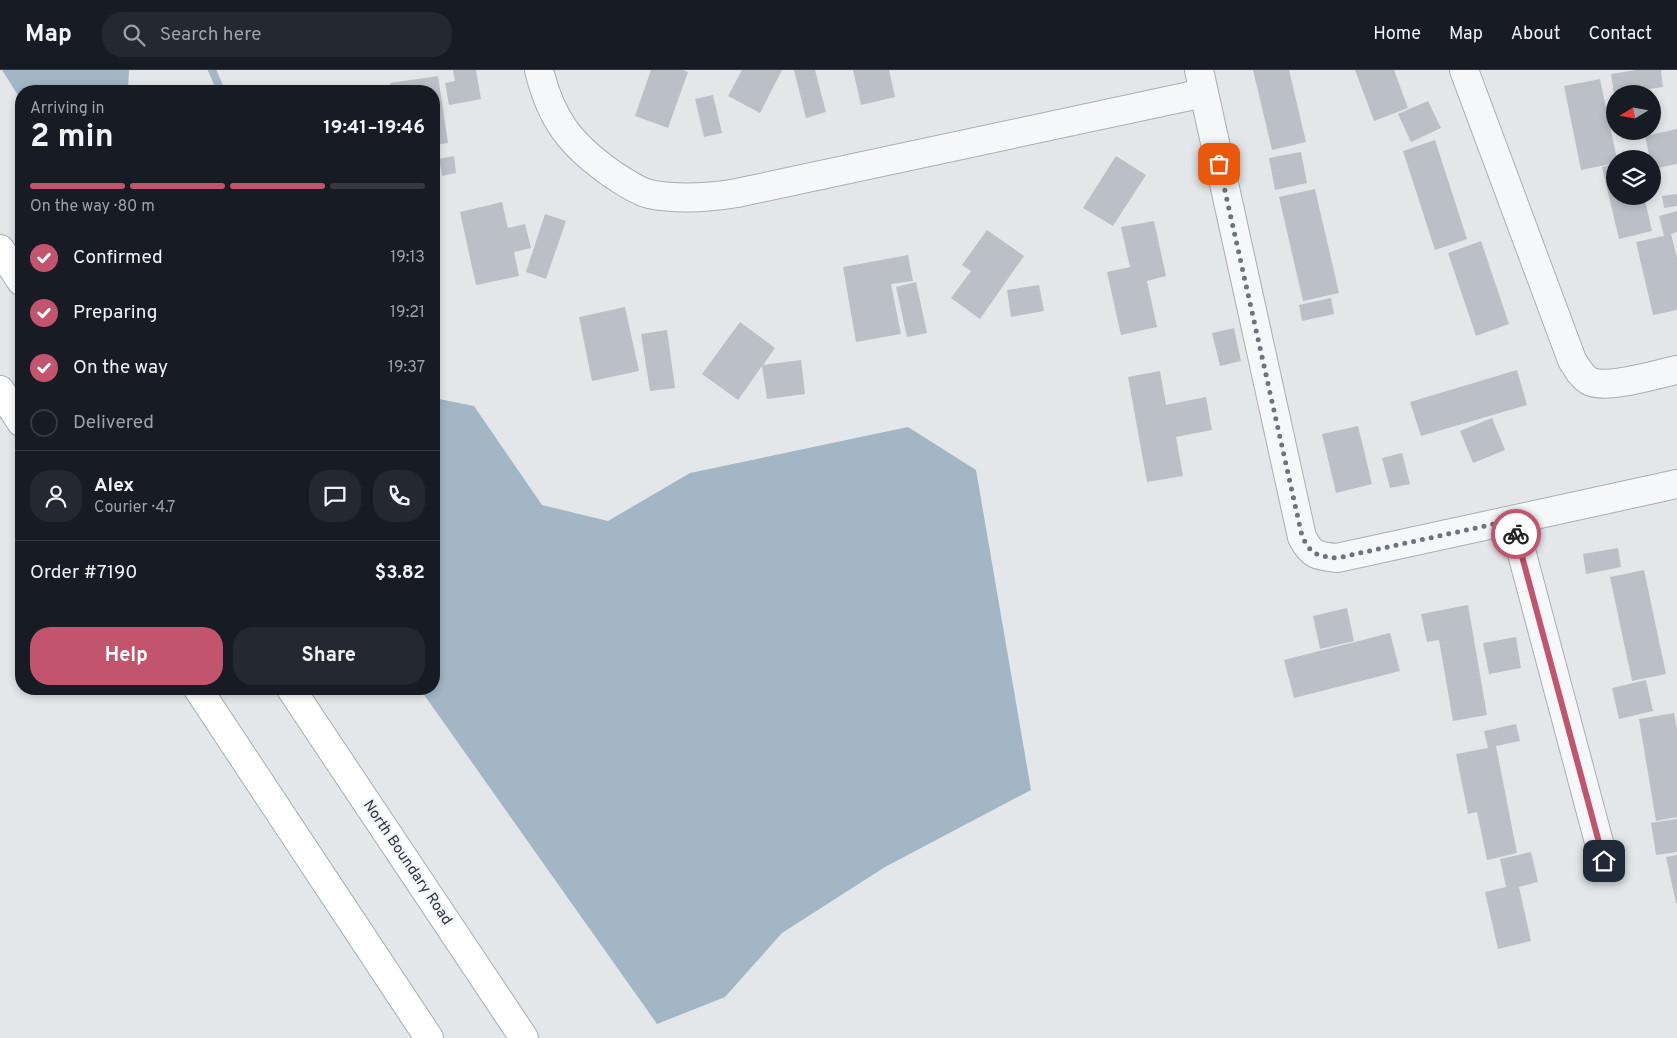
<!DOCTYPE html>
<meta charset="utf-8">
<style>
body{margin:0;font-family:Overpass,sans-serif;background:#242831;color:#f1f3f6;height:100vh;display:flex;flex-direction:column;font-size:19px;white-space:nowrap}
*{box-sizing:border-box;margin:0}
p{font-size:16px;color:#9ea1a6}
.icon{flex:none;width:28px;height:28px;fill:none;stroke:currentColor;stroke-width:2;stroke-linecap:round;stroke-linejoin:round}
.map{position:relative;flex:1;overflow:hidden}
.details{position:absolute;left:15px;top:15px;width:425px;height:610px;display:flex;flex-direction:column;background:#171b24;border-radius:20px;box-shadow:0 2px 8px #0003}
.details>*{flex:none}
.needle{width:32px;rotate:259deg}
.tools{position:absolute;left:1606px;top:15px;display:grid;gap:10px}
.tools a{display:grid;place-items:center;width:55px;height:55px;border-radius:50%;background:#171b24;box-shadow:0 2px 8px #0003;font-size:25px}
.pin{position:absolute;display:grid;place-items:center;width:42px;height:42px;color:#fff;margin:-21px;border-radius:10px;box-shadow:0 2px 8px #0006}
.courier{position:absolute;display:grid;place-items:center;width:50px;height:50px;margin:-25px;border:4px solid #c2556d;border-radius:50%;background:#fff;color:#222;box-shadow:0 1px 6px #0007}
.headline em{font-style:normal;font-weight:700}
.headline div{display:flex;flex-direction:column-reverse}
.headline{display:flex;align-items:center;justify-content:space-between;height:85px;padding:0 15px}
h1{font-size:32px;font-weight:700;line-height:38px}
.bar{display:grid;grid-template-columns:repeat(4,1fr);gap:8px 5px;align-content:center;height:60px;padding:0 15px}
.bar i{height:6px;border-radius:4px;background:#363941}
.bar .selected{background:#c2556d}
.bar p{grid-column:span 4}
.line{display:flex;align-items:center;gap:12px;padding:0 15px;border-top:1px solid #363941}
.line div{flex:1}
.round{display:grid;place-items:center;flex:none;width:52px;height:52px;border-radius:20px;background:#242831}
ol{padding:0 15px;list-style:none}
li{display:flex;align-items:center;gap:15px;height:55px}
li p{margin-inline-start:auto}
li .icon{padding:5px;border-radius:50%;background:#c2556d;color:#fff;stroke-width:4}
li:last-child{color:#9ea1a6}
li i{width:28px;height:28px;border:2px solid #363941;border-radius:50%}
.button{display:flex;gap:10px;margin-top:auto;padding:10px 15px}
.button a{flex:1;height:58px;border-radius:20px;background:#c2556d;color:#fff;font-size:20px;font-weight:700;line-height:58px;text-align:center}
.button a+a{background:#242831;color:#f1f3f6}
header{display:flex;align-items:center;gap:30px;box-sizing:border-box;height:70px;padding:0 25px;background:#171b24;border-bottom:1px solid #363941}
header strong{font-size:24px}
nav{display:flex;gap:28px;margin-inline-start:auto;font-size:18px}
.search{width:350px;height:45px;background:#242831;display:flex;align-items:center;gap:12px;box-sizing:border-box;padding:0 18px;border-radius:20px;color:#9ea1a6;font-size:19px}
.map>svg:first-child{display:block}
</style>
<header>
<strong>Map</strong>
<div class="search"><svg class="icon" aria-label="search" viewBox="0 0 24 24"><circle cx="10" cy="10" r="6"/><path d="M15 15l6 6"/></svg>Search here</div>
<nav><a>Home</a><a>Map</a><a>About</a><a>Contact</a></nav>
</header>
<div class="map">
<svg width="1677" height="968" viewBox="0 0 1677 968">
<rect width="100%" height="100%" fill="#e3e7ea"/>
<path fill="#a2b6c6" d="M2 0H129L128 21H21V30Z
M434 328 474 336 542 435 608 451 690 403 908 357 976 400 1031 720 885 797 782 863 725 927 657 954 420 619H434Z"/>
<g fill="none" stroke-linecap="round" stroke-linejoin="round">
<path stroke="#a2b6c6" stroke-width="8" d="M212 0 221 21"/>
</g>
<path fill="#bbc0c6" d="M453 0H476L481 29 449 35 445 13 455 11Z
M651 0H682L688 2 668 58 635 46Z
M742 0H782L760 43 728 26Z
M794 0H815L826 42 806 48Z
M853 0H889L895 27 861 35Z
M1253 0H1289L1306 72 1272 80Z
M1355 0H1394L1408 38 1374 51Z
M1637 0H1661L1663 17 1614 24 1611 4Z
M438 6 448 73 434 75V21H391L390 13Z
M1600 9 1617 89H1615V93L1581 100 1564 16Z
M713 25 722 63 704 67 695 29Z
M1428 31 1441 58 1411 72 1398 44Z
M1677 59V94L1652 99V89H1650L1645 66Z
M1435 70 1467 169 1435 180 1403 81Z
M1301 82 1307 113 1275 120 1269 88Z
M454 86 456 103 442 106 439 89Z
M1116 86 1146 105 1113 156 1083 138Z
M1615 94V126H1644L1652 161 1619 169 1602 97Z
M1315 119 1339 223 1303 231 1279 127Z
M1677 124V136L1664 138 1662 126Z
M502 132 508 158 525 154 531 178 514 182 519 206 476 215 460 142Z
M1677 141V162L1671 164 1677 188V240L1653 245 1636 172 1664 166 1659 146Z
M545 144 566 151 546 209 526 202Z
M1154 151 1166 206 1147 211 1157 257 1121 265 1107 202 1130 197 1121 157Z
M987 160 1024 186 980 249 951 228 971 201 962 195Z
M1481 171 1509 254 1476 266 1448 183Z
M908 185 913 211 891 214 901 264 856 272 843 197Z
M916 212 927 263 907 267 896 217Z
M1039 215 1044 241 1011 247 1007 220Z
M1331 228 1334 244 1302 251 1299 235Z
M625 237 639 301 592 311 579 247Z
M740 252 775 278 763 295 801 290 805 324 767 329 762 296 738 330 702 304Z
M1234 258 1241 291 1220 296 1212 263Z
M667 260 675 318 650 321 641 264Z
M1517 300 1527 335 1421 366 1410 332Z
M1160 301 1166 335 1206 327 1212 360 1176 367 1183 406 1147 412 1128 307Z
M1492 348 1505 380 1473 393 1460 361Z
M1358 356 1372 414 1336 423 1322 364Z
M1402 383 1410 414 1390 418 1382 388Z
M1618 478 1621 497 1586 504 1583 484Z
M1644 500 1666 604 1632 611 1610 507Z
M1468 535 1487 645 1453 651 1439 570 1427 572 1421 544Z
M1347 538 1354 571 1320 579 1313 546Z
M1390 563 1400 601 1294 628 1284 590Z
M1516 567 1521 598 1489 604 1483 573Z
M1646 610 1653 641 1619 649 1612 618Z
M1674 643 1677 659V747L1656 751 1639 649Z
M1516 654 1520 671 1496 676 1517 783 1487 790 1477 742 1468 744 1456 684 1488 678 1484 661Z
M1677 749V782L1656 785 1651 753Z
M1531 782 1538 812 1519 817 1531 871 1498 879 1485 822 1506 817 1500 789Z
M1677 785V833H1676L1666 787Z"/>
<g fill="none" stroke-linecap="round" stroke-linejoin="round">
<g stroke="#a9aeb4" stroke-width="30">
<path id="minor" d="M539 0C551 50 571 75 612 104 623 111 637 121 649 124 679 130 707 128 737 123L1204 23
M1199 0 1302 467C1311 485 1317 486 1337 488L1677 414
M1464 0 1572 290C1577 298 1581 306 1589 311 1607 320 1657 304 1677 300
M1513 450 1604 791"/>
</g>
<g stroke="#a4acb5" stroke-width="30">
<path id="primary" d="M0 179 21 211
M0 320 21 352
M198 619 429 968
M291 619 524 968"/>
</g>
<use href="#minor" stroke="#f6f7f9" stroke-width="28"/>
<use href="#primary" stroke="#fff" stroke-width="28"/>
</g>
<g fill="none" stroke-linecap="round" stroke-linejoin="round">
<path stroke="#6d737c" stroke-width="5" stroke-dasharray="0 9" d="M1219 94 1302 466C1311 485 1317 486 1337 488L1513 450 1516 464"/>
<path stroke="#c2556d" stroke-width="6" d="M1516 464 1604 791"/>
</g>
<g text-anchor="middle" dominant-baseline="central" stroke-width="4.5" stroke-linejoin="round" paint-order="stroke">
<g font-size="15" fill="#2d3541" stroke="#f3f5f8">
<text transform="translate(407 793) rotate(56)">North Boundary Road</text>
</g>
</g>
</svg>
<div class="tools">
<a><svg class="needle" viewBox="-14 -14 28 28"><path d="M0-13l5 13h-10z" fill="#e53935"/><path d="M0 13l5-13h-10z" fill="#9ea1a6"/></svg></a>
<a><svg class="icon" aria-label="layers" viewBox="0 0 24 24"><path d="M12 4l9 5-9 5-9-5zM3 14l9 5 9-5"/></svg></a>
</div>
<div class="pin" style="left:1219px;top:94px;background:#ea580c"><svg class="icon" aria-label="bag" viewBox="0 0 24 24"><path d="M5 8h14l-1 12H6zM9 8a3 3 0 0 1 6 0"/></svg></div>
<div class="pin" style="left:1604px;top:791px;background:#1f2937"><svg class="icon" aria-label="home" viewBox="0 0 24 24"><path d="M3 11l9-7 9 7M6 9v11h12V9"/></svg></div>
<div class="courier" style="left:1516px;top:464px"><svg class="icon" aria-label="bike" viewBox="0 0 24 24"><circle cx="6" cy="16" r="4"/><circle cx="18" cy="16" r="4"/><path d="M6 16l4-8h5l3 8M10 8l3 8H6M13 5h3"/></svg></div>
<section class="details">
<div class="headline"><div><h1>2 min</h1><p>Arriving in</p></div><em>19:41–19:46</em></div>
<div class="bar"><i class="selected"></i><i class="selected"></i><i class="selected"></i><i></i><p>On the way · 80 m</p></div>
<ol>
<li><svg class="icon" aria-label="check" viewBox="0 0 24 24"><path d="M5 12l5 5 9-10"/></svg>Confirmed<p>19:13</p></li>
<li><svg class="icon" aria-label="check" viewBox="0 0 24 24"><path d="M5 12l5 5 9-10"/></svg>Preparing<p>19:21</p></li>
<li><svg class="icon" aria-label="check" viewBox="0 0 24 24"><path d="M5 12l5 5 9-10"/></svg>On the way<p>19:37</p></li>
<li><i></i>Delivered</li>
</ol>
<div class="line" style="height:90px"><a class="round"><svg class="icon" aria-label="person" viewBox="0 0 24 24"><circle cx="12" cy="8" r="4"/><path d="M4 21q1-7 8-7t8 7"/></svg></a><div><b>Alex</b><p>Courier · 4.7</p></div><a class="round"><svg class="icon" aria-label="chat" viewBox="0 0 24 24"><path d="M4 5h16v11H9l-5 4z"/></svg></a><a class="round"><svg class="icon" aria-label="phone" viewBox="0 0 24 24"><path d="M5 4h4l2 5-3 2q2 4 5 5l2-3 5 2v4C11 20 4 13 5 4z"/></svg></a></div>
<div class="line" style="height:65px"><div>Order #7190</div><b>$3.82</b></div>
<div class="button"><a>Help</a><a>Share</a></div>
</section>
</div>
